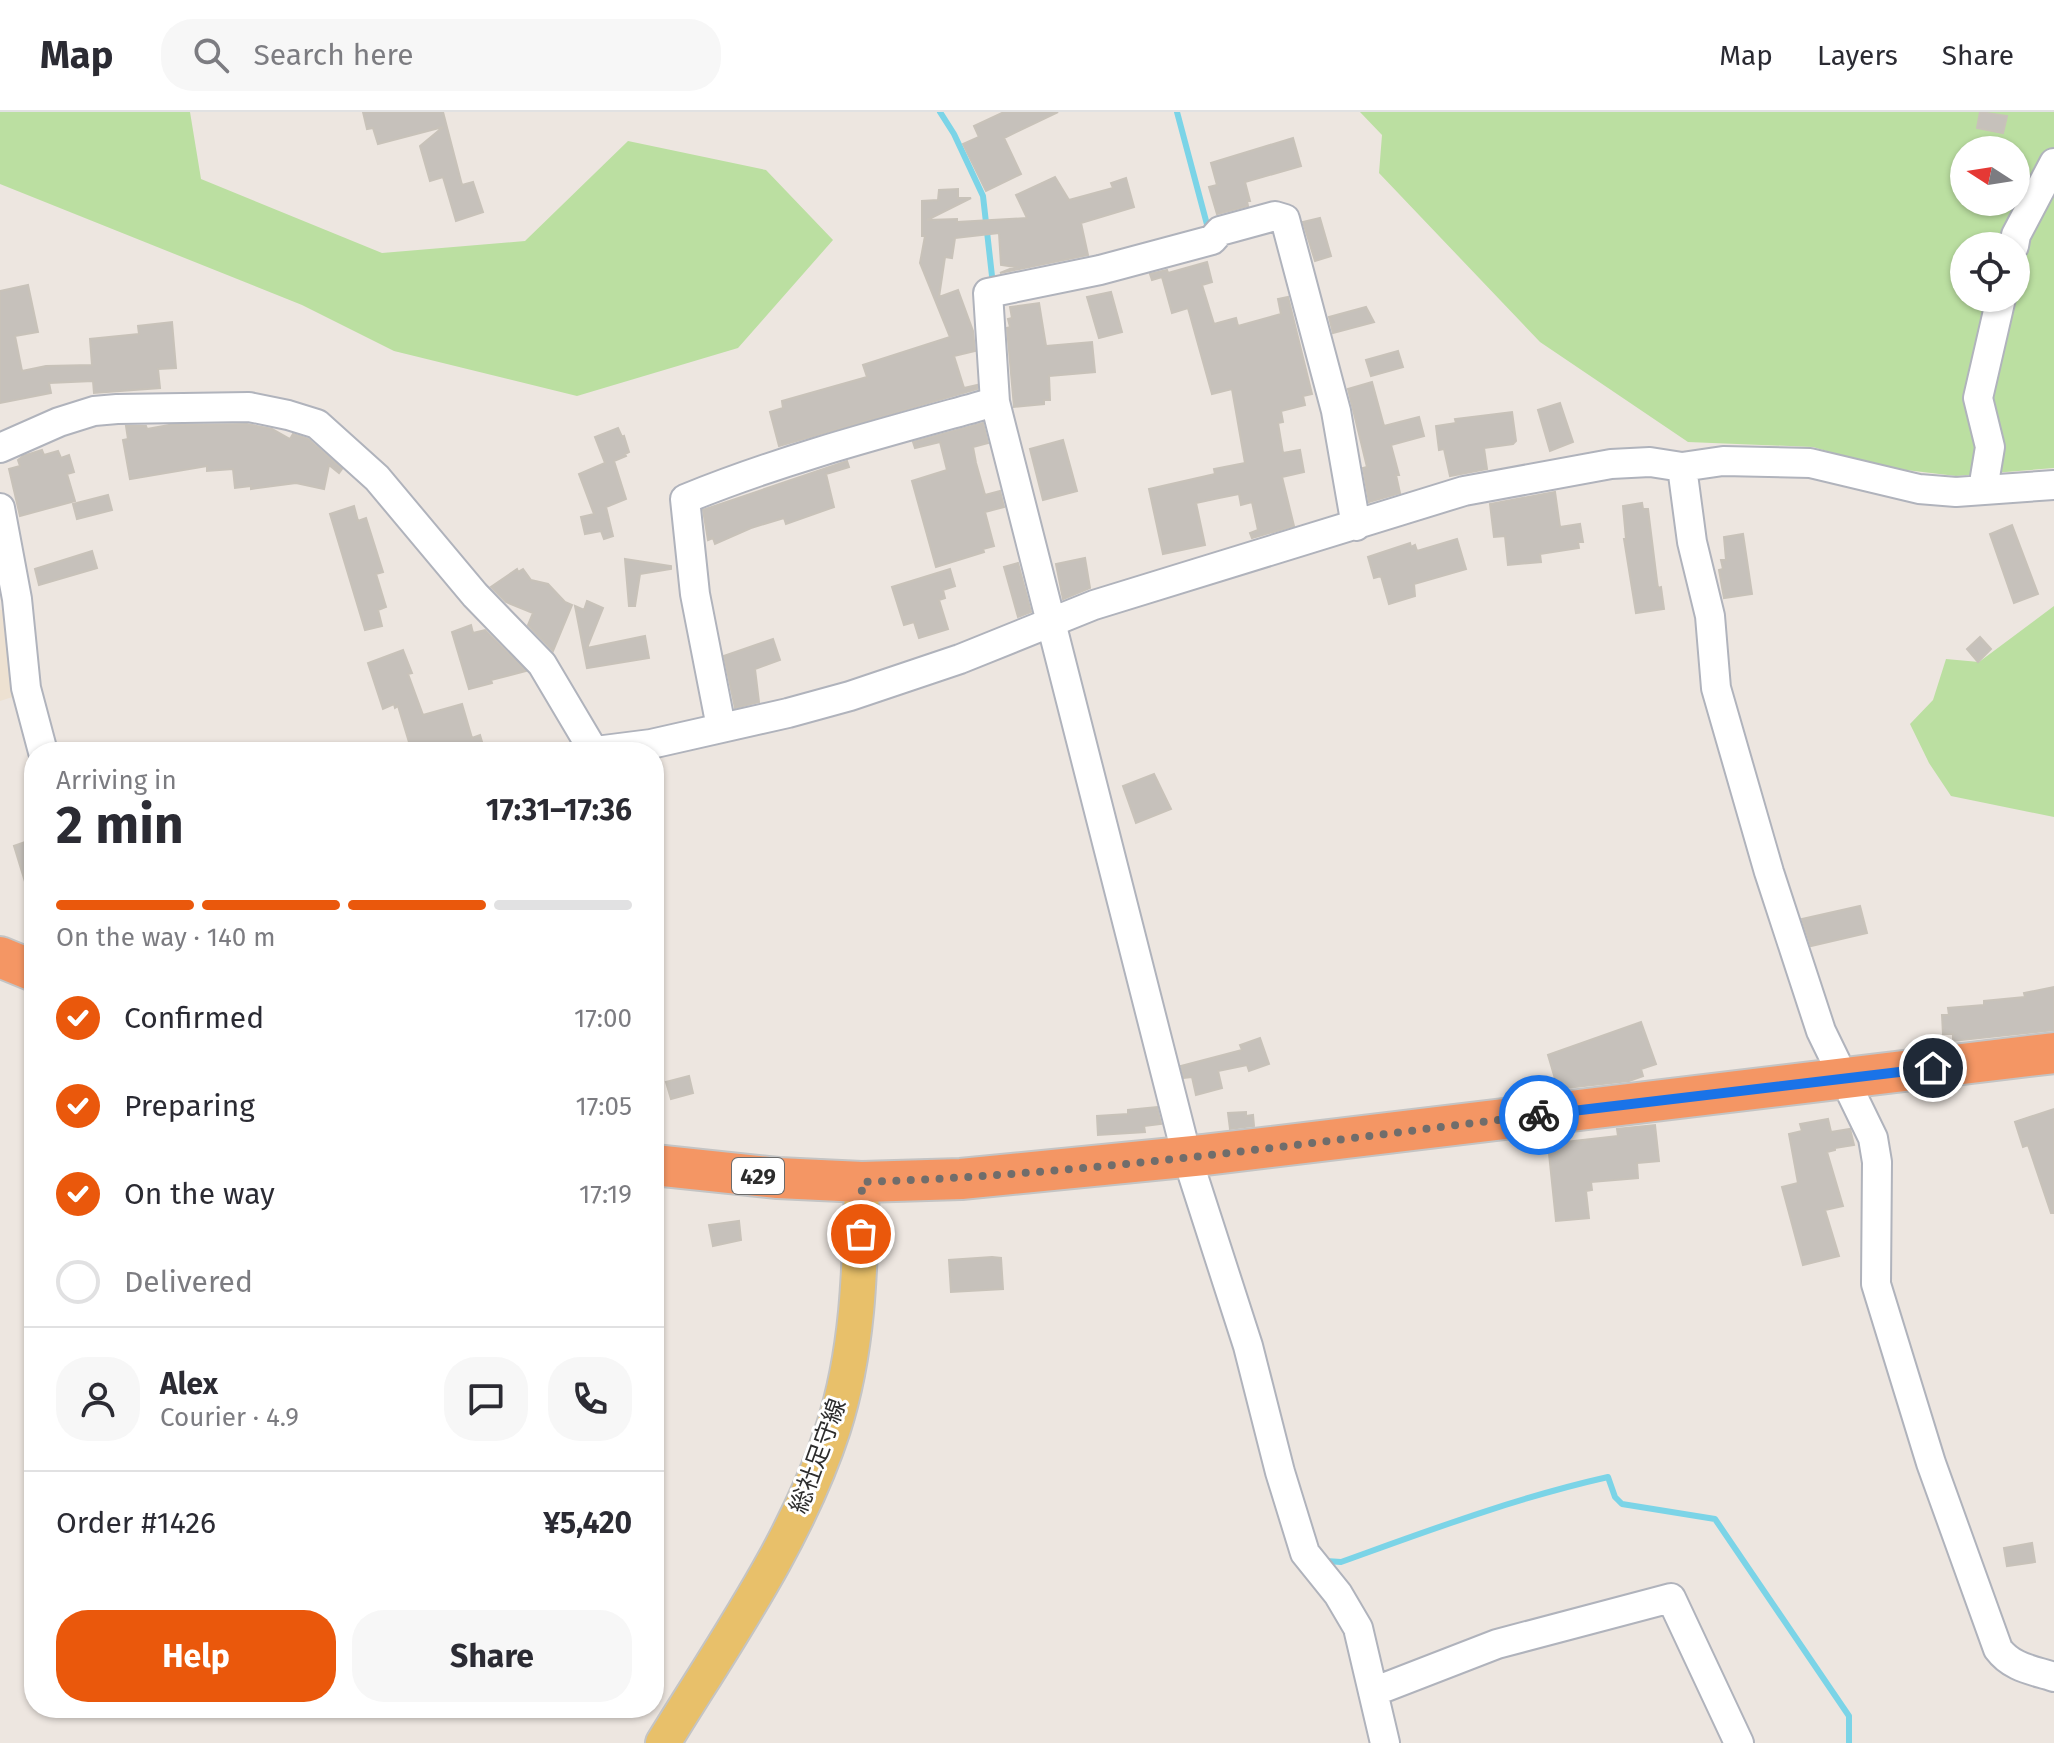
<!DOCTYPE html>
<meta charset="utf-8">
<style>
body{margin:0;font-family:"Fira Sans","Noto Sans JP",sans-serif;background:#f7f7f7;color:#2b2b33;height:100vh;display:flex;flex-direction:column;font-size:30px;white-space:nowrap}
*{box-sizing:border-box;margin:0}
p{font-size:26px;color:#7c7c81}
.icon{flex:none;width:44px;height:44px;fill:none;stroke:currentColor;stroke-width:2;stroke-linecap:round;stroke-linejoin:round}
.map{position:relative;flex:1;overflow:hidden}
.sheet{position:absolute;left:24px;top:630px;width:640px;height:976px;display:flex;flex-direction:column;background:#fff;border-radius:32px;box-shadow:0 2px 6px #0004}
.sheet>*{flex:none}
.needle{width:52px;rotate:282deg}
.tools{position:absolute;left:1950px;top:24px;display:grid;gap:16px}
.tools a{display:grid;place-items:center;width:80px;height:80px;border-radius:50%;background:#fff;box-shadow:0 2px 6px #0004;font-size:40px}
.pin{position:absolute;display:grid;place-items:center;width:68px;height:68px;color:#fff;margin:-34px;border:4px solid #fff;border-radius:50%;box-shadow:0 2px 8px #0007}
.courier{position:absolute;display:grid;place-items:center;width:80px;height:80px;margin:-40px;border:6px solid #1a73e8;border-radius:50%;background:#fff;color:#222;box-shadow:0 2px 10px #0007}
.headline em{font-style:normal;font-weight:700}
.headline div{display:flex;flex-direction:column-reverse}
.headline{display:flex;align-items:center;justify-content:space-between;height:136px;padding:0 32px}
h1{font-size:52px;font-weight:700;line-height:60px}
.bar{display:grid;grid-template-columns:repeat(4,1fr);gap:12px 8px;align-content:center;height:96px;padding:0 32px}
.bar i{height:10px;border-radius:6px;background:#e1e1e2}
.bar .current{background:#ea580c}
.bar p{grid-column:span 4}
.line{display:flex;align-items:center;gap:20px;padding:0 32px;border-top:2px solid #e1e1e2}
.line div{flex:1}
.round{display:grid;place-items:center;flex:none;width:84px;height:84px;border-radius:32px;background:#f7f7f7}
ol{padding:0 32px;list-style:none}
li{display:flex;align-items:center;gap:24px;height:88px}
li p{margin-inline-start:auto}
li .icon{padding:8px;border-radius:50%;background:#ea580c;color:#fff;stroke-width:4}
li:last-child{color:#7c7c81}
li i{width:44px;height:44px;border:4px solid #e1e1e2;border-radius:50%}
.cta{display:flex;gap:16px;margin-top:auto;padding:16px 32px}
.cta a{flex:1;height:92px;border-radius:32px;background:#ea580c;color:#fff;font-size:32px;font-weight:700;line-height:92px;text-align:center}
.cta a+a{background:#f7f7f7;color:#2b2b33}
header{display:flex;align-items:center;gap:48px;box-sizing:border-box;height:112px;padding:0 40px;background:#fff;border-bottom:2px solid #e1e1e2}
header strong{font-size:38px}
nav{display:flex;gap:44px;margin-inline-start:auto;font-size:28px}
.search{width:560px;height:72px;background:#f7f7f7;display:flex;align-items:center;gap:20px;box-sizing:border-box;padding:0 28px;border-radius:32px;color:#7c7c81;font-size:30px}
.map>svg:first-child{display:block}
</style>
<header>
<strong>Map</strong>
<div class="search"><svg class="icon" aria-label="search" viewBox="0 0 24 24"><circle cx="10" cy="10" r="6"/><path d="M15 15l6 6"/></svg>Search here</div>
<nav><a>Map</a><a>Layers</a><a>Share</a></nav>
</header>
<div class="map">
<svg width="2054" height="1631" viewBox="0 0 2054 1631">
<rect width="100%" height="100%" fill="#ede6e0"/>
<path fill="#ede1d1" d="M12 495 19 583 0 589V498Z"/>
<path fill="#bbdfa1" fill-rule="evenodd" d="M0 0H190L201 67 382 141 525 129 628 29 766 58 833 128 738 236 577 284 394 239 302 193 0 72Z
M1360 0H2054V356L1956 364 1881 355 1813 335 1688 330 1540 230 1379 61 1382 23ZM1964 38H2016V90H1964ZM1964 134H2016V186H1964Z
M2054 494V705L1951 684 1929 651 1910 612 1933 588 1946 547 1979 550Z"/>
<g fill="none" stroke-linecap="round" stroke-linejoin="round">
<path stroke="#7bd4e7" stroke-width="6" d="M940 0 954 22 983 84 993 173
M1177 0 1209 120
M1326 1449 1341 1450C1430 1418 1515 1386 1608 1365L1615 1385 1622 1392 1715 1407 1849 1604V1631"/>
</g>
<path fill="#c6c1bb" stroke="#c8c2b9" stroke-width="2" d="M363 0H443L462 73 473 70 483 100 456 109 443 65 430 69 420 34 443 15 378 32 373 16 367 17Z
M1004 0H1058L1004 26 1021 62 986 79 963 32 979 25 974 14Z
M1980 0 2007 4 2003 21 1977 16Z
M1293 26 1301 54 1245 70 1250 89H1247L1248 94 1217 102 1209 75 1217 73 1211 51Z
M1055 65 1069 88 1113 76 1111 71 1126 66 1134 95 1081 111 1088 143 1000 161 1015 155 1001 153 999 121 955 126 952 146 945 145 939 185 958 178 973 219 975 239 954 244 964 276 977 273V277L779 334 770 300 783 296 782 289 867 265 863 253 950 225 920 151 925 124H922V89L938 88 939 78 958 77V86H971L927 108 957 107V110L1027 106 1016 83Z
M1320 106 1331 144 1315 149 1303 110Z
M1207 150 1212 170 1202 173 1214 212 1236 206 1238 214 1281 202 1278 187 1288 185 1312 282 1303 284 1305 293 1281 299 1283 310 1278 311 1283 341 1300 338 1304 360 1282 365 1294 414 1252 426 1250 421 1258 418 1252 390 1241 393 1239 382 1219 386 1196 391 1205 433 1163 442 1149 377 1215 362 1214 357 1245 351 1232 277 1212 282 1188 196 1172 201 1162 165 1152 168 1150 162 1167 158 1168 161Z
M28 173 38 220 15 224 22 259 46 254 92 253 90 227 139 222 138 214 172 210 176 256 158 257 160 276 94 281 93 269 49 271 51 281 0 291V179Z
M1111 180 1122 220 1099 226 1087 185Z
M1039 191 1046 234 1092 230 1095 260 1049 264 1050 288H1044V292L1014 295 1007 216 1010 215 1008 207 1012 206 1010 195Z
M1366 195 1374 210 1333 221 1329 205Z
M1398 239 1403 255 1371 264 1366 248Z
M1372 270 1384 314 1419 305 1424 324 1391 333 1399 363H1396L1400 381 1369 390 1363 356 1367 355 1348 277Z
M1560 291 1573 330 1550 339 1538 298Z
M1512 300 1516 329 1513 332 1484 336 1487 357 1450 364 1444 337 1439 338 1436 314 1456 311 1455 307Z
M983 311 988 331 973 335 976 351 985 383 1000 379 1004 395 985 400 994 434 983 437 984 440 936 455 912 369 947 358 940 330 915 336 913 330Z
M247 312 272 317 290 327 293 322 308 327 342 357 339 361 329 353 324 377 296 371 251 377V374L235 376 233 357 207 359V354L130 367 123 328 128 327 126 314H146L147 317 169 313Z
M618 316 622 325 624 324 629 340 625 342 626 344 614 349 626 387 606 395 613 424 604 427 601 419 585 422 581 405 594 402 579 362 605 351 595 325Z
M1063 328 1077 379 1043 388 1030 337Z
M42 338 44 343 58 339 61 346 69 343 74 360 67 362 75 389 20 404 9 357 20 354 18 348 23 344Z
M847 349 849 355 826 362 834 395 786 412 784 406 751 416 715 432 713 426 708 428 703 398Z
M1555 380 1560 415 1580 412 1583 430H1578L1579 436 1540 442 1541 450 1508 453 1505 424 1494 425 1490 392Z
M108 383 112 398 77 407 73 392Z
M1642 391 1643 397H1648L1657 469 1658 476 1661 475 1664 497 1636 501 1624 427H1626L1623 394Z
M354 394 358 409 366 406 383 460 376 462 386 495 378 498 382 514 365 518 330 402Z
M2012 413 2038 482 2014 491 1990 422Z
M1743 422 1752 482 1724 486 1719 458 1723 457 1721 448H1726L1724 425Z
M1457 427 1466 457 1414 472 1415 484 1389 492 1381 464 1374 466 1368 445 1410 431 1411 435 1415 433 1417 439Z
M92 439 97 456 39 473 35 457Z
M1085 446 1090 476 1063 487 1056 452Z
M625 447 671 454V457L640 462 635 494H629Z
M1018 451 1031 500 1018 505 1004 455Z
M517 457 518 460 523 457 531 468 548 472 565 490 572 493 553 539 528 513 533 501 506 490 491 475Z
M950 457 955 474 943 478 945 486 939 488 948 517 919 526 914 510 904 513 892 475Z
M587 489 603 496 587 536 645 524 649 546 587 556 575 494 584 498Z
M471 513 473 521 485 518 526 559 491 568 492 571 469 577 452 520Z
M1980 525 1991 537 1978 550 1967 537Z
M773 527 780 548 755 557 759 590 735 596 724 544Z
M403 538 412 561 408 562 423 603 462 592 472 626 480 623 485 640H412L398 594 395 596 394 592 383 597 368 551Z
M1154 662 1171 697 1136 711 1123 674Z
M34 727V785L30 786 14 734Z
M1860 794 1867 821 1811 834 1802 807Z
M2054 875V918L1953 929V922H1943L1942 903H1949L1948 896 1984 893V889L2025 885 2024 881Z
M1641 910 1656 952 1641 957 1643 964 1629 969 1558 977 1548 943Z
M1260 926 1269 952 1249 959 1247 953 1218 959 1222 976 1196 983 1192 965 1184 966 1181 954 1242 938 1240 933Z
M689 964 693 981 671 987 666 970Z
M1157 995 1161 1012 1144 1014 1145 1020 1098 1023 1097 1004 1128 1002V998Z
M2054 997V1101H2051L2028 1033 2023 1035 2015 1010Z
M1246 1000V1004L1253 1003 1254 1014 1230 1017 1228 1001Z
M1828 1007 1831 1020 1850 1017 1854 1033 1835 1036V1038L1827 1040 1843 1094 1825 1098 1839 1144 1803 1153 1782 1075 1798 1071 1789 1022 1802 1019 1800 1012Z
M1655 1013 1659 1049 1637 1051 1638 1066 1591 1070 1592 1078 1586 1079 1589 1106 1556 1109 1548 1032 1618 1024 1617 1017Z
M739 1109 741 1128 713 1134 709 1113Z
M992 1145 1001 1146 1003 1177 951 1180 949 1148Z
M2032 1431 2035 1450 2007 1454 2004 1436Z"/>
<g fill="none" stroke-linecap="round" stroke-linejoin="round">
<g stroke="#b0b3bc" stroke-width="32">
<path id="minor" d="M2014 134 2016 123 2054 51
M0 336 59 310 94 299 117 297 249 295 288 303 317 312 377 366 475 483 542 552 593 638
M1682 355 1692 430 1710 504 1716 576 1769 760 1821 919 1873 1026 1877 1050 1876 1172 1931 1351 1998 1537C2012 1556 2033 1558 2054 1565
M1983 377 1990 335 1978 286 2001 186
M0 396 17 487 26 576 43 640
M1356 414 1336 299 1285 107 1275 104 1220 119 1212 128 1100 158 988 181 995 290 1187 1045 1248 1234 1280 1360 1305 1441 1338 1482 1358 1516 1385 1631
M721 615 695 482 685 387C785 346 891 319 995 290
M588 640 651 632 788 601 850 584 960 547 1094 493 1464 379 1611 352 1650 350 1682 355 1723 349 1810 351 1919 377 1956 380 2054 373
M1373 1580 1497 1532 1671 1486 1739 1631"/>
</g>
<g stroke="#c4c4c4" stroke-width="38">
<path id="major" d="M663 1631C725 1530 796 1430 833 1317 859 1237 860 1153 862 1070"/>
</g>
<g stroke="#c4c4c4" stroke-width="44">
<path id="highway" d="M0 845 34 859
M654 1053 778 1066 862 1070 961 1067 1204 1043 2054 941"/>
</g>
<use href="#minor" stroke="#fff" stroke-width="28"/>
<use href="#major" stroke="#e8c06a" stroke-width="34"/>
<use href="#highway" stroke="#f49664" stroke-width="40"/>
</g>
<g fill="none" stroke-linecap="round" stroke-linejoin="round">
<path stroke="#706d6b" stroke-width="8" stroke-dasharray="0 14.4" d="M861 1122 862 1070C1089 1063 1314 1030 1539 1003"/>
<path stroke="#1a73e8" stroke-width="10" d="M1539 1003 1933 956"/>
</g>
<g text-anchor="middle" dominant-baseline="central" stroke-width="6" stroke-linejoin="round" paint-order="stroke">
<rect fill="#fff" stroke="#6b6b6b" stroke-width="2" x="732" y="1046" width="52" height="36" rx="6"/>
<g font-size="22" font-weight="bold" fill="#2c2c2c">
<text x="758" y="1064">429</text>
</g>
<g font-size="24" fill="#2c2c2c" stroke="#fff">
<text transform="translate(818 1344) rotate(-70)">総社足守線</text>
</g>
</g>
</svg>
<div class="tools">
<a><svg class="needle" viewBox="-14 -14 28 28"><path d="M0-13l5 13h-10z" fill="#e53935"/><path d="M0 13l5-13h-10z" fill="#7c7c81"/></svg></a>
<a><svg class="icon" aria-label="locate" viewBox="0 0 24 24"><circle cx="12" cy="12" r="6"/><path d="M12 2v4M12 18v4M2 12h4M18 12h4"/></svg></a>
</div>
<div class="pin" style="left:861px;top:1122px;background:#ea580c"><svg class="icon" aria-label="bag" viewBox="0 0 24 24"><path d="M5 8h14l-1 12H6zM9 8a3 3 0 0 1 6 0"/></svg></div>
<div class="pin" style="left:1933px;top:956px;background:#1f2937"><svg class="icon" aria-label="home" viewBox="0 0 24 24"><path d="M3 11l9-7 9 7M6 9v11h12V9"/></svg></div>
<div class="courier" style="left:1539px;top:1003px"><svg class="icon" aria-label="bike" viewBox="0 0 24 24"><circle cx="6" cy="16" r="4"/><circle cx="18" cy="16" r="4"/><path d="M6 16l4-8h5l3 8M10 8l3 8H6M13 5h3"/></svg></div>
<section class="sheet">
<div class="headline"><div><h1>2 min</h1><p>Arriving in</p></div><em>17:31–17:36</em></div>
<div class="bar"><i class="current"></i><i class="current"></i><i class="current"></i><i></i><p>On the way · 140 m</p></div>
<ol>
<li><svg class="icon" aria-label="check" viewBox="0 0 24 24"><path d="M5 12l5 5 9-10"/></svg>Confirmed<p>17:00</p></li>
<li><svg class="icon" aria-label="check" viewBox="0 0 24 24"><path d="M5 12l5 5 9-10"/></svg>Preparing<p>17:05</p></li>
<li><svg class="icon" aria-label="check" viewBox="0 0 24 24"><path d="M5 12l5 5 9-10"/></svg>On the way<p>17:19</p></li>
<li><i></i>Delivered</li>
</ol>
<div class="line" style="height:144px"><a class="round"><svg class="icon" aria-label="person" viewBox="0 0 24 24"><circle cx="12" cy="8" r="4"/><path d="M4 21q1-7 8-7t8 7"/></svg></a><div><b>Alex</b><p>Courier · 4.9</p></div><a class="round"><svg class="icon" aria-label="chat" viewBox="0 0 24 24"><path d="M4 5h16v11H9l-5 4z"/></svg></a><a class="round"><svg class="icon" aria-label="phone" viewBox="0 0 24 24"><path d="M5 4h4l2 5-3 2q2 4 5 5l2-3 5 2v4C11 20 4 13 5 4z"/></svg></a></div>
<div class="line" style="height:104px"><div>Order #1426</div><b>¥5,420</b></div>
<div class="cta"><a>Help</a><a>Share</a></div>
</section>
</div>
